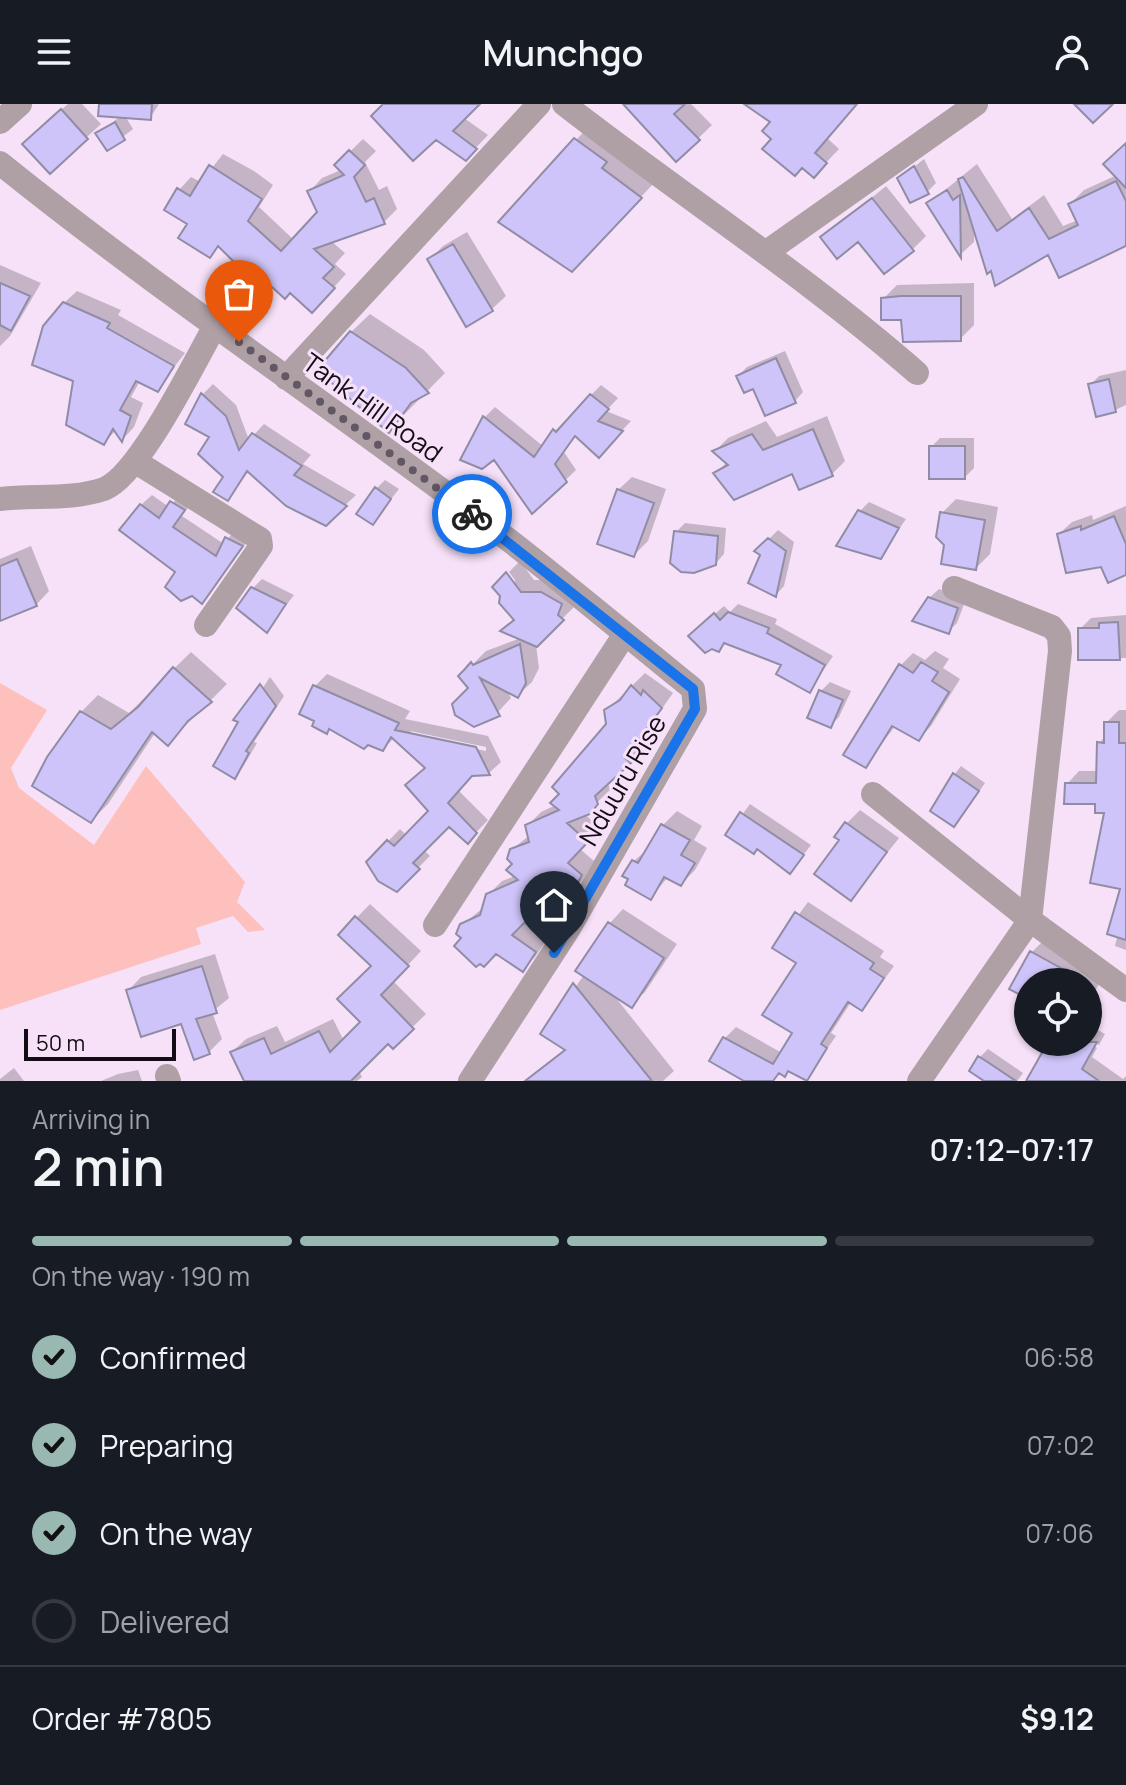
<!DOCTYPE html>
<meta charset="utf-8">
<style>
body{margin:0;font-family:Manrope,sans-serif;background:#20242c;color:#f1f3f6;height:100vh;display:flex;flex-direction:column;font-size:30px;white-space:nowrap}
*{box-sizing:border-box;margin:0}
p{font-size:26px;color:#9ea1a6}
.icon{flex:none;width:44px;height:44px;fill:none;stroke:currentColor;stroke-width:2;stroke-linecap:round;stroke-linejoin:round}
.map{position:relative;height:977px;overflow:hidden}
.panel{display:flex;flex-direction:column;background:#171b24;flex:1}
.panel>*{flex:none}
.controls{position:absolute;left:1014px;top:864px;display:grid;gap:16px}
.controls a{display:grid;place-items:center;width:88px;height:88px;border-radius:50%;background:#171b24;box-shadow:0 2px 6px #0004;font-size:40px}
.scale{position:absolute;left:24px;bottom:20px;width:152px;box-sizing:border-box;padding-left:8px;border:4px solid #130c14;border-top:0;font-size:22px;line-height:28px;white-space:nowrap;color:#130c14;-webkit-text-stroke:6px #f6e1f8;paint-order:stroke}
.pin{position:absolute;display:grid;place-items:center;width:68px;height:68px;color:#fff;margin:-82px -34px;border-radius:50% 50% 50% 0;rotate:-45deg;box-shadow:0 0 8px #0007}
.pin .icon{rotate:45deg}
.courier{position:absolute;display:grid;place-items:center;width:80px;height:80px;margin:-40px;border:6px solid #1a73e8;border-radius:50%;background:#fff;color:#222;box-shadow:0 2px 10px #0007}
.summary em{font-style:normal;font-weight:600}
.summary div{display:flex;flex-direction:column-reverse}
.summary{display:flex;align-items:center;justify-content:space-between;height:136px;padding:0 32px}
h1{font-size:52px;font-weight:600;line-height:60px}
.bar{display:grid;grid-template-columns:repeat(4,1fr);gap:12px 8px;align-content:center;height:96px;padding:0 32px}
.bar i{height:10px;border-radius:6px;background:#363941}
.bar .on{background:#99b8b2}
.bar p{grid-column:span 4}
.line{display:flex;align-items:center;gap:20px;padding:0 32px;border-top:2px solid #363941}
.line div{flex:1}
ol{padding:0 32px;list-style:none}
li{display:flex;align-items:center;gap:24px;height:88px}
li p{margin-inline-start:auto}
li .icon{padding:8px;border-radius:50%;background:#99b8b2;color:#111;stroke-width:4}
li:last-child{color:#9ea1a6}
li i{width:44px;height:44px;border:4px solid #363941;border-radius:50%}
header{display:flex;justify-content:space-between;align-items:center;height:104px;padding:0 32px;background:#171b24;font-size:36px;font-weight:600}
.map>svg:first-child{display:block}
</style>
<header><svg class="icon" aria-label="menu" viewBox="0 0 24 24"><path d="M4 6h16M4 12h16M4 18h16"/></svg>Munchgo<svg class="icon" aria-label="person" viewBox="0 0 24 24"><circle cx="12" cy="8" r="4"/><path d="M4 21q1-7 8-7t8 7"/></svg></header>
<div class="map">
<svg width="1126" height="977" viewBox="0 0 1126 977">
<rect width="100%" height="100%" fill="#f6e1f8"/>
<path fill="#fec0bc" d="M0 579 47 606 11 664 19 684 94 741 146 662 245 778 237 798 265 826 248 828 233 812 196 824 201 840 0 906Z"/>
<path fill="#0003" fill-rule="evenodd" d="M68 0H82L101 20 50 67 39 26Z
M116 0H159L150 14 125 12 133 25 107 45 98 29 121 12Z
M386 0H477L464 14 488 31 466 54Z
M624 0H691L712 21 676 56Z
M747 0H857L827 34 839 45 814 71 774 34 773 17Z
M590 21 654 79 586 151 501 118Z
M363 35 376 47 365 58 379 86 387 82 397 105 384 118 331 137 345 149 335 160 346 170 325 193 291 186 220 141 210 151 190 119 179 86 191 73 201 78 223 50 254 67 273 81 259 103 294 136 319 109 310 87 322 74 341 66 336 61Z
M1126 41V140L1049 148 974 123V138L961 150 929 99 977 60 1012 115 1044 91 1063 122 1078 116 1070 100 1084 86 1117 71Z
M924 55 936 79 927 88 899 75Z
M886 82 926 132 912 146 859 135 823 134Z
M467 128 506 192 492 205 467 220 429 156 443 142Z
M0 161 41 179 10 232 0 242Z
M974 179V221L960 235 883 195 897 181Z
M77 187 121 206 118 211 185 249 157 285 140 277 131 293 143 299 134 323 123 335 116 326 104 339 75 276 64 199Z
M370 210 424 246 445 269 389 326 351 228Z
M785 247 803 288 795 297 754 283 738 272 747 263Z
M1126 266V301L1115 306 1090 281 1099 272Z
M213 280 236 301 249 336 264 320 311 351 303 360 356 391 325 420 249 367 227 395 226 372 212 333 188 319 203 290Z
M601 281 618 294 606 307 631 317 599 351 576 331 564 348 576 366 533 407 494 353 463 355 485 313 495 303 544 343 555 327Z
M827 312 845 357 832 370 716 369 727 358 715 347 728 334 766 317 777 333Z
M940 334H974V364L965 373 931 343Z
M632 373 666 385 648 437 634 451 618 386Z
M385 376 399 385 373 418 376 385Z
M183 388 194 395 182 412 224 440 237 423 252 431 202 498 178 468 141 401 152 391 169 403Z
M956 395 998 403 990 450 976 464 947 441 942 409Z
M869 398 906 415 880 452 860 407Z
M1126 402V469L1102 461 1059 430 1072 418 1092 411 1093 416Z
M685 419 726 424 724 450 715 460 676 428Z
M778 426 794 438 784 482 776 491 762 451 757 447Z
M31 442 49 487 36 501 0 515V455Z
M520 457 534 476H555L575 502 536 541 539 564 532 578 518 591 507 586 511 594 498 608 474 620 471 584 461 572 486 547 521 534 504 526 515 514V476L509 468Z
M262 475 294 491 267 526 253 484Z
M939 485 966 495 957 519 948 528 929 494Z
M738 500 777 515 775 520 833 552 810 586 784 560 726 538 718 546 699 524 724 502 730 508Z
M1126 511V554H1080V525L1091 514Z
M935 547 949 555 943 564 960 575 931 622 919 635 895 622 866 662 900 562 913 549 925 556Z
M191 548 227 580 168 639 155 629 108 700 91 717 81 608 98 591 129 609Z
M645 569 673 589 637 640 642 645 608 678 610 686 585 710 599 724 580 745 594 757 583 776 570 789 552 775 538 790 544 795 524 817 548 834 535 853 522 866 496 847 464 834 462 821 484 803 488 791 502 777 515 772 511 746 530 731 528 721 541 708 556 701 608 621 606 607Z
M327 570 410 607 405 615 488 632 501 658 489 669 473 670 458 686 488 716 468 737 449 720 424 746 430 752 397 785 368 758 400 725 407 732 431 708 427 663 395 633 383 645 330 624 327 627 302 609 315 582ZM410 627 486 643V647L416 633Z
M270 573 284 592 254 638 257 639 243 663 234 672 241 617Z
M830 578 851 587 839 613 830 622 821 587Z
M1119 606H1126V784L1107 707 1067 680 1079 667H1098L1099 639 1106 632V619Z
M961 662 985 679 961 713 939 691Z
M750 700 811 741 798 758 728 730Z
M860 706 899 734 851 794 842 736 847 719Z
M677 707 702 722 694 736 707 744 695 766 681 780 668 773 651 793 634 757 649 744 663 721Z
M1126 795V846L1115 842Z
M808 798 884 847 880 853 894 862 862 905 851 898 831 929 836 932 806 975 789 965 780 968 772 977H752L725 934 736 923 782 949 794 928 798 858 775 843Z
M370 800 421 847 393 877 426 910 393 942 388 937 359 967 362 973 357 977H243L232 948 246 935 277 922 285 938 333 915 344 937 363 918 374 862 340 831Z
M623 805 677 840 645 888 631 901 612 889 674 967 663 977H532L566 944 543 929 584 871 578 867 610 819Z
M1046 834 1106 868 1088 899V878H1028V893L1012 884 1032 848Z
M215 850 229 894 212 908 222 935 209 948 182 918 128 887 141 873Z
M1088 920 1105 930 1099 941 1088 935Z
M1050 938H1086L1097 944 1092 953 1123 975 1126 972V977H1028Z
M988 945 1023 969 1017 977H981L980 953Z
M14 964 24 977H0V975Z
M138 966 142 977H101L118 970Z"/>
<path fill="#cec4f9" stroke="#918ca5" stroke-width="2" d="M99 0H152L151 16 98 12Z
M383 0H480L453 27 477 45 466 57 436 36 413 57 371 12Z
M623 0H685L674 10 700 36 676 58Z
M744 0H857L815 49 827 59 814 74 802 64 795 72 762 45 771 35 762 27 770 18Z
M1074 0H1113L1093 19Z
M61 5 88 35 50 70 22 40Z
M115 18 125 36 107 47 95 29Z
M574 34 607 58 602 64 642 94 572 168 498 118Z
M1126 39V84L1103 60Z
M349 46 365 61 354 73 366 98 374 94 385 120 314 145 334 163 323 174 335 184 312 209 290 189 285 195 259 171 253 177 218 142 210 154 178 134 187 120 164 106 177 84 190 92 209 61 262 95 248 117 281 147 317 108 307 87 344 71 334 61Z
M914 62 929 90 910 99 897 74Z
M963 73 997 127 1029 104 1049 135 1078 121 1068 100 1116 77 1126 97V142L1059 174 1048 151 995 182 991 167 987 170 958 75Z
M947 86 953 96 960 91 961 154 926 99Z
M872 94 914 147 884 170 858 138 837 155 820 133Z
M453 140 493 207 466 223 427 155Z
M0 179 30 192 11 227 0 221Z
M901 192H961V237L903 238 901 216H881V194Z
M63 198 110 219 107 224 174 262 158 288 136 277 120 306 131 312 122 338 113 325 104 341 66 321 73 277 32 261 43 222Z
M350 227 406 264 429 289 411 299 389 329 317 266Z
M776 254 796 299 765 312 753 285 744 289 736 272Z
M1109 275 1116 308 1096 313 1088 280Z
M201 289 226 312 239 346 252 329 302 362 294 371 347 402 326 422 286 402 247 367 228 397 213 388 223 373 198 350 209 333 185 320Z
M590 290 609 305 598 317 623 327 599 354 575 332 555 360 567 378 532 410 494 356 482 365 460 356 483 312 534 353 553 325 556 328Z
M813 325 833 372 799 386 792 370 734 396 713 369 728 361 712 347 752 330 763 346Z
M929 342H965V375H929Z
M375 383 391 395 373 421 356 410Z
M617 385 654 399 634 453 597 440Z
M170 397 185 406 173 423 216 452 225 433 243 442 202 500 192 492 181 497 165 483 175 468 119 426 140 400 159 414Z
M858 406 899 424 881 455 836 442Z
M940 408 985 416 976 466 941 460 944 441 936 433Z
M1114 412 1126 440V471L1108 479 1101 463 1066 469 1057 430 1081 422V426Z
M674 427 718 432 716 461 694 469 681 468 670 459Z
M768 434 786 447 776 493 748 479 760 451 754 447Z
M17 455 37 502 0 517V462Z
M506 468 521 488H541L562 500 558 511 564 516 537 543 500 527 514 516 499 499 500 492 492 483Z
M251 483 286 500 267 529 236 504Z
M928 493 958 504 949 530 912 517Z
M728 508 769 524 767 529 825 561 810 589 776 570 781 561 724 539 719 548 712 545 705 549 688 532 714 509 720 516Z
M1118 518 1120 556H1078V524H1099V519Z
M520 540 526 579 518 594 480 574 500 612 474 623 455 611 452 600 468 584 458 572 464 566 471 558 473 561Z
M921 558 938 568 932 577 949 588 919 637 892 622 866 664 843 651 899 560 913 569Z
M173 563 212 598 188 617 168 642 152 628 91 719 32 682 47 653 80 607 111 625 138 603Z
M260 580 276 602 246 647 249 649 235 675 213 662 238 618 233 616Z
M313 581 399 619 395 626 476 643 490 671 472 672 448 699 477 729 468 740 449 723 413 759 420 765 397 788 378 777 366 758 387 736 394 742 428 707 405 681 425 664 391 633 383 647 368 641 364 645 329 625 327 630 312 622 314 617 299 610Z
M631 581 641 591 643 586 662 604 625 654 631 659 595 692 598 700 590 710 567 719 588 738 568 759 582 771 570 792 551 777 527 804 533 810 512 831 536 848 523 868 496 850 484 863 480 860 476 863 454 842 461 834 456 830 460 820 480 811 486 790 518 776 506 766 512 760 507 755 510 745 529 738 525 721 559 706 550 699 559 690 552 683 606 620 604 606 620 596Z
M819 586 843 596 831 624 807 614Z
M1104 618H1119V639H1126V836L1107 830 1120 785 1090 779 1104 709H1095V700H1064L1065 679H1096L1097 638 1104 639Z
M953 669 979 687 954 723 930 707Z
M740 708 804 751 790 770 757 745 754 750 725 731Z
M845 718 887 748 851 797 814 770 839 736 834 733Z
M661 720 690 736 681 751 695 759 681 782 664 773 651 796 625 781 628 775 622 772 632 756 638 759Z
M795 808 874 859 870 865 884 874 862 907 848 898 821 940 827 944 807 977 788 967 785 973 779 969 773 977H744L709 957 723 933 773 960 792 929 762 911 796 859 772 844Z
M355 812 409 862 381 891 414 925 393 945 388 940 351 977H244L230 948 264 934 271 950 319 927 330 948 360 918 337 895 371 862 338 831Z
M608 818 664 854 632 904 575 867Z
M1030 847 1086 878H1028V895L1009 885Z
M202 862 217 909 196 915 210 950 194 956 181 920 141 933 126 886Z
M573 879 652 977H525L565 946 540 930Z
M1048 938H1097L1082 965 1099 977H1026Z
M978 952 986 957 1016 977H984L969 967Z"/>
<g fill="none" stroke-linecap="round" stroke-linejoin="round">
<path stroke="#aea0a5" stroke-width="24" d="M564 0C681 91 805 171 917 269
M0 18 20 0
M0 59C165 192 342 309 510 437 572 485 632 536 693 585L695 605 568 826 470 977
M768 147 976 0
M286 274 539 0
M136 358 260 435 261 442 206 521
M0 395C33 391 72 396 104 385 139 372 195 257 216 220
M873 690 1030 816 1126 886
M435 821 625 530
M167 972 169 977
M919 977 1030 816 1060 547 1059 532 1052 523 954 484"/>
</g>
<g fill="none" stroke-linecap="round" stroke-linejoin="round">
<path stroke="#625764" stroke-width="8" stroke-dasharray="0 14.4" d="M239 238 472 410"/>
<path stroke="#1a73e8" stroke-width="10" d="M472 410 693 585 695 605 554 849"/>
</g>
<g text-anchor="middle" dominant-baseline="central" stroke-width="6" stroke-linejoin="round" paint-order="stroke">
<g font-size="26" fill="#130c14" stroke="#f6e1f8">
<text transform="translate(373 303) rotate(36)">Tank Hill Road</text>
<text transform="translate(622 676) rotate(-60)">Nduuru Rise</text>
</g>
</g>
</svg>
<div class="controls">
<a><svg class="icon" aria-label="locate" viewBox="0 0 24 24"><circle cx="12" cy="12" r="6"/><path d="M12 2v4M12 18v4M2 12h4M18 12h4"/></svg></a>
</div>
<div class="scale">50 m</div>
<div class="pin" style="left:239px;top:238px;background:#ea580c"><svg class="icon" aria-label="bag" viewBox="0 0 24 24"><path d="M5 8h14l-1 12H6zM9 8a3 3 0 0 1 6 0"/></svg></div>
<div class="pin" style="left:554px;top:849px;background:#1f2937"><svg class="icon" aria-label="home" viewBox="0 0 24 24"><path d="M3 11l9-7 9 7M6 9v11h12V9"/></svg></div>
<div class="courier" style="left:472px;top:410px"><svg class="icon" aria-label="bike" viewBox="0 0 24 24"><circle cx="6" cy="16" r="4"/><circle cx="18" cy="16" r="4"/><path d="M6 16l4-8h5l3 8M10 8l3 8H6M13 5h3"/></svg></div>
</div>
<section class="panel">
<div class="summary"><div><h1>2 min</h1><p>Arriving in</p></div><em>07:12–07:17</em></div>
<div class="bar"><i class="on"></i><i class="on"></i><i class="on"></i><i></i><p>On the way · 190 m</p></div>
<ol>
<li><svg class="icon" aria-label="check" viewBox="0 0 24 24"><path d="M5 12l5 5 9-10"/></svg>Confirmed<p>06:58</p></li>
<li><svg class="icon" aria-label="check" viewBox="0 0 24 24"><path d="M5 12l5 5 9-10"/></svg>Preparing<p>07:02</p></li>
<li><svg class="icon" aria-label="check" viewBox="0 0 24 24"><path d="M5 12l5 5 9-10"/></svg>On the way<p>07:06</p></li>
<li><i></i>Delivered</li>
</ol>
<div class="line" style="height:104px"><div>Order #7805</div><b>$9.12</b></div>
</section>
